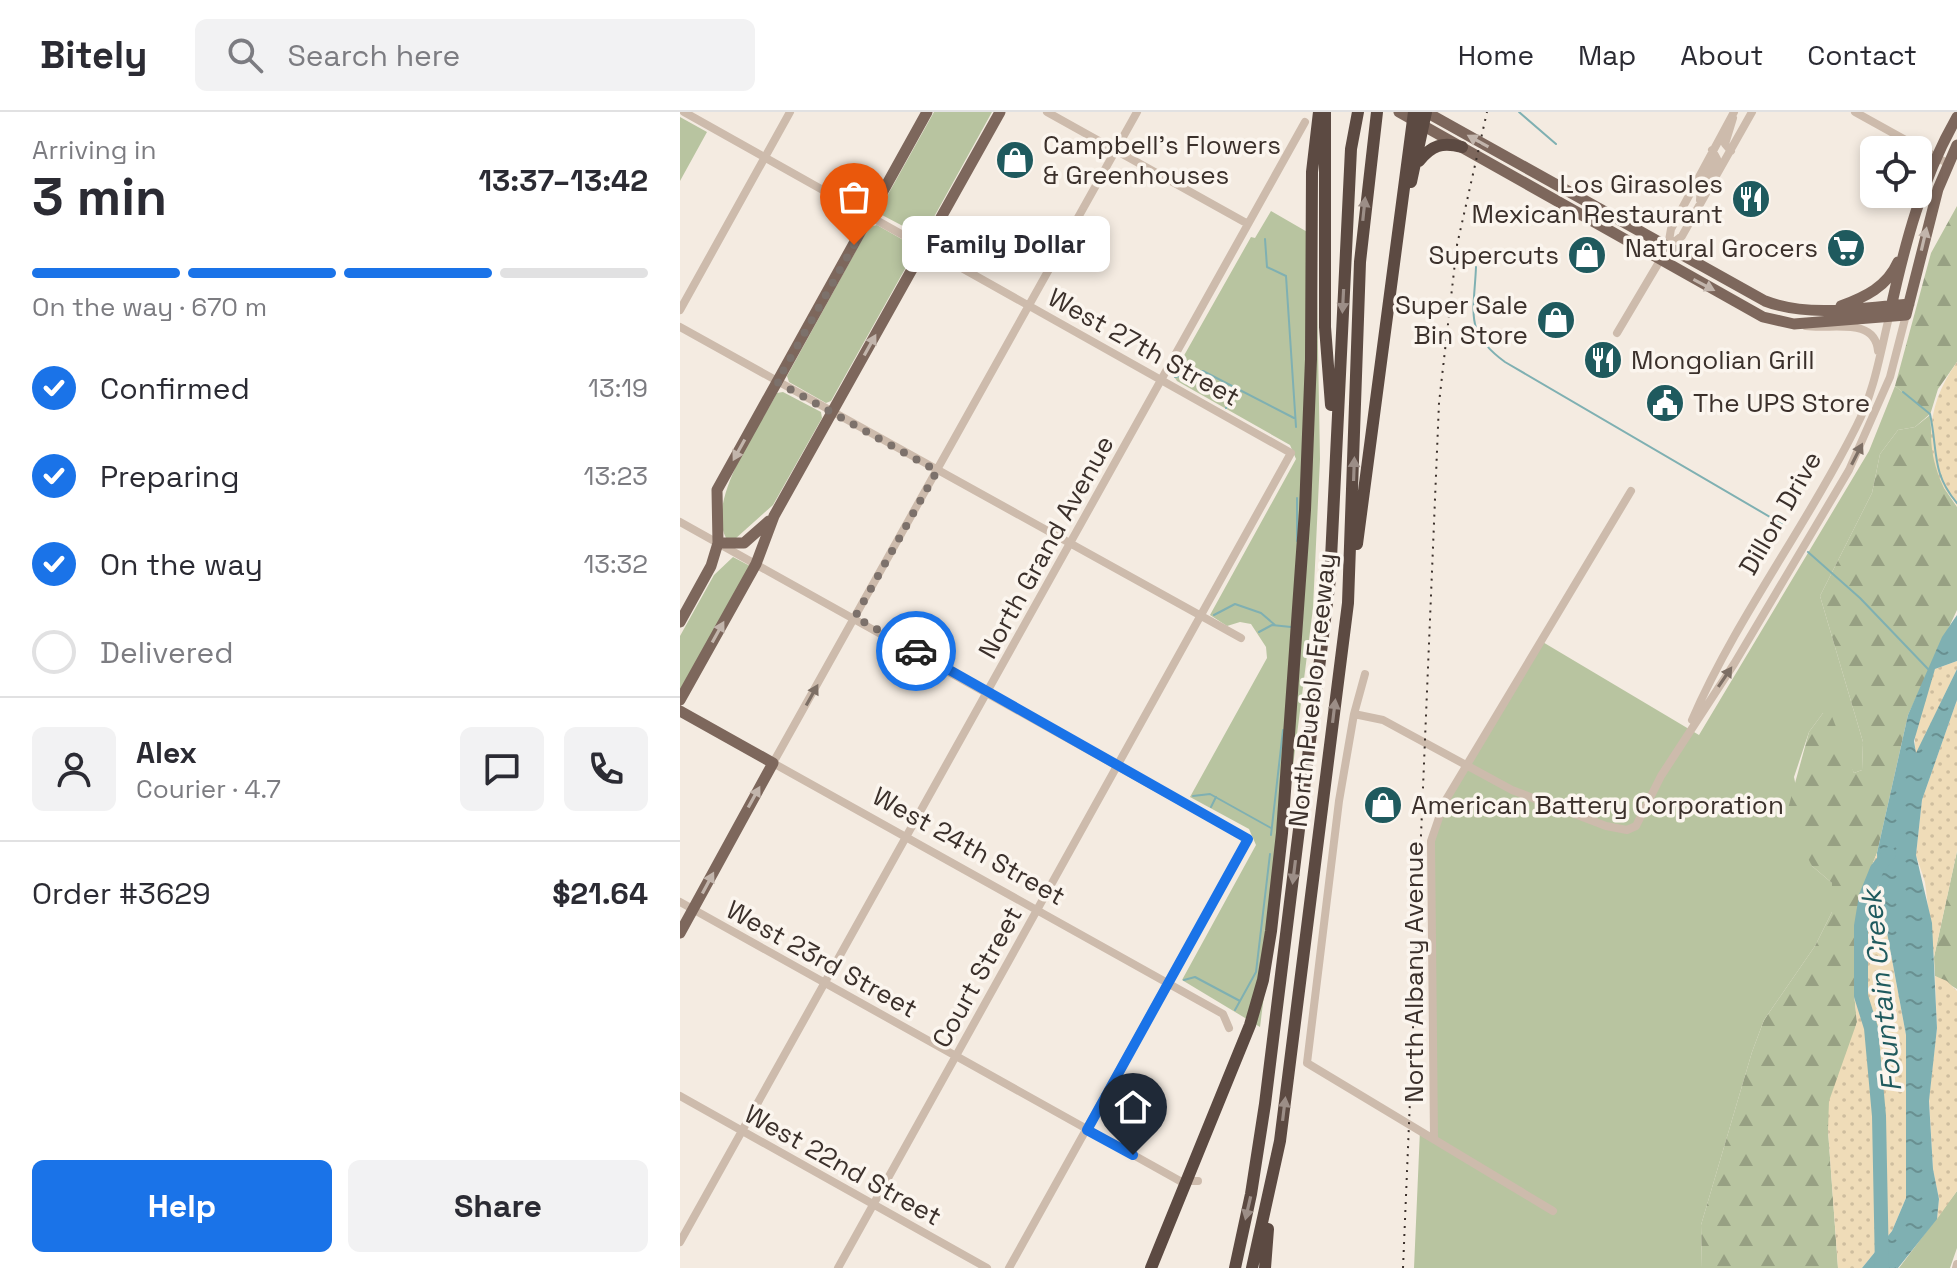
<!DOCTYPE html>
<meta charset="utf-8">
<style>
body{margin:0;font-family:"Space Grotesk",sans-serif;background:#f2f2f3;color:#2b2b33;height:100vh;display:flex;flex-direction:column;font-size:30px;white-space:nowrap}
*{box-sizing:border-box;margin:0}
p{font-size:26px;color:#7c7c81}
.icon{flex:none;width:44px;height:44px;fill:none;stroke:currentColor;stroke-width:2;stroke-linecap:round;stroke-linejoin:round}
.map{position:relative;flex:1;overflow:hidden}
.side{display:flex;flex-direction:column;background:#fff;width:680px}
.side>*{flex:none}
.tools{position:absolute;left:1180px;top:24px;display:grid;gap:16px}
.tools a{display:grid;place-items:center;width:72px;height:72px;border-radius:12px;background:#fff;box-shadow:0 4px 12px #0003;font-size:40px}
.pin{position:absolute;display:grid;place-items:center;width:68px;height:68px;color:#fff;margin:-82px -34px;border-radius:50% 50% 50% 0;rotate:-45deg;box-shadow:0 0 8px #0007}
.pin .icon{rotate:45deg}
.courier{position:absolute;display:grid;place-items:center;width:80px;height:80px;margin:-40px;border:6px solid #1a73e8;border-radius:50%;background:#fff;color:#222;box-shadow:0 2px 10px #0007}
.bubble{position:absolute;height:56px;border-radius:12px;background:#fff;box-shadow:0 4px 12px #0003;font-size:26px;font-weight:700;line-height:56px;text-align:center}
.head em{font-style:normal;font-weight:700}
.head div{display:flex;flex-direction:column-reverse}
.head{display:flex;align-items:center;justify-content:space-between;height:136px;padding:0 32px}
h1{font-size:52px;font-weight:700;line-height:60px}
.bar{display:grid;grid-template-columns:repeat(4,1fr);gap:12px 8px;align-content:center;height:96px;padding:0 32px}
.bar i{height:10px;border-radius:6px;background:#e1e1e2}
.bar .on{background:#1a73e8}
.bar p{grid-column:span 4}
.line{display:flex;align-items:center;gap:20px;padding:0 32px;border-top:2px solid #e1e1e2}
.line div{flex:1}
.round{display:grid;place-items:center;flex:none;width:84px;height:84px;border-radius:12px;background:#f2f2f3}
ol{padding:0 32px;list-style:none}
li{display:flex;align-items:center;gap:24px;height:88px}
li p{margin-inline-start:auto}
li .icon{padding:8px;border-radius:50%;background:#1a73e8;color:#fff;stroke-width:4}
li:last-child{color:#7c7c81}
li i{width:44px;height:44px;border:4px solid #e1e1e2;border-radius:50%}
.button{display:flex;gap:16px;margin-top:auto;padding:16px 32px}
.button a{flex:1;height:92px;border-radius:12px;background:#1a73e8;color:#fff;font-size:32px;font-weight:700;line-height:92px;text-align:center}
.button a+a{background:#f2f2f3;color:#2b2b33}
header{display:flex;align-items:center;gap:48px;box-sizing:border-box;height:112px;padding:0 40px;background:#fff;border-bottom:2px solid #e1e1e2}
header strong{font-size:38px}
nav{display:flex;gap:44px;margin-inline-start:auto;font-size:28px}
.search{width:560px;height:72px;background:#f2f2f3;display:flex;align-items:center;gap:20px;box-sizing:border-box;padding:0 28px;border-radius:12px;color:#7c7c81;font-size:30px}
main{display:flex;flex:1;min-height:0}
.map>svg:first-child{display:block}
</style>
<header>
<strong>Bitely</strong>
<div class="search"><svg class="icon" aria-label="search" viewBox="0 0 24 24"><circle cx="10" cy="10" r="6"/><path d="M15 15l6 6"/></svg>Search here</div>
<nav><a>Home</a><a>Map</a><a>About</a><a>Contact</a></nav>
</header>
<main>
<section class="side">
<div class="head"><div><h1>3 min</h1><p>Arriving in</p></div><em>13:37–13:42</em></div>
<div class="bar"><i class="on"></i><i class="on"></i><i class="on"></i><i></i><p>On the way · 670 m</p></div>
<ol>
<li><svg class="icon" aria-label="check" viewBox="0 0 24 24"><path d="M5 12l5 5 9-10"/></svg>Confirmed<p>13:19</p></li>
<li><svg class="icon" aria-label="check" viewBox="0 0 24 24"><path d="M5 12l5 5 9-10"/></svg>Preparing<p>13:23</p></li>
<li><svg class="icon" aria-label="check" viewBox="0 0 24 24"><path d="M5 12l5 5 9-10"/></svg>On the way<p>13:32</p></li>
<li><i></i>Delivered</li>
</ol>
<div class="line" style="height:144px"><a class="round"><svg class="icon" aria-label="person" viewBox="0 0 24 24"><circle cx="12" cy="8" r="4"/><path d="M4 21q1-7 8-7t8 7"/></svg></a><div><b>Alex</b><p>Courier · 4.7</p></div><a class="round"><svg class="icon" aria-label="chat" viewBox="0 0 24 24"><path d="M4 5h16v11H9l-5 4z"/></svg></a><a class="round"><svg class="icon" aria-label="phone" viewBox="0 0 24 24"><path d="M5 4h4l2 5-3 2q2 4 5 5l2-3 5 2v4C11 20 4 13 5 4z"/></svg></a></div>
<div class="line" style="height:104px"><div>Order #3629</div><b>$21.64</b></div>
<div class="button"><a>Help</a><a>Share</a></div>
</section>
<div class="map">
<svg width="1277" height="1156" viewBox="0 0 1277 1156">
<defs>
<pattern id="forest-firs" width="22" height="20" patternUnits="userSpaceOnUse" patternTransform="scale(2)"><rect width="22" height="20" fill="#b8c4a0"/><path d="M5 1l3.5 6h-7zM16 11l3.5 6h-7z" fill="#97a083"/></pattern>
<pattern id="sand-dots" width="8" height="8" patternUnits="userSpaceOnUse" patternTransform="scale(2)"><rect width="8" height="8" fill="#efdcb8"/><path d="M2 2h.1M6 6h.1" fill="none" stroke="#cebd9e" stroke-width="1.8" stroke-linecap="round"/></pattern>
<pattern id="water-ripples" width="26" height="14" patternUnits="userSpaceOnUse" patternTransform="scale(2)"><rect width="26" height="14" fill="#7fb0b2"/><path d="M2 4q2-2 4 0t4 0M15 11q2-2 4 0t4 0" fill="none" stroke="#699091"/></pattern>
</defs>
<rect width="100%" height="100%" fill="#f4ebe1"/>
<path fill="#b8c4a0" d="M254 0H312L244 123H240L202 103 201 95Z
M0 5 27 20 0 69Z
M591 99 636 125 640 347 633 496 580 915 502 868 576 733 569 717 510 685 587 546 586 535 571 512 560 510 547 514 530 503 616 347 610 333 497 269 493 263 571 125 575 126Z
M197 113 232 133 235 139 151 289 146 291 109 270 107 264 189 115Z
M1215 274 1250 302 1235 315 1218 318 1200 342 1192 381 1140 484 1183 630 1182 658 1174 661 1143 601 1129 620 1114 665 1132 754 1152 771V800L1135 834 1084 908 1072 940 1021 1113 1022 1156H734L740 1018 753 1026 751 729 764 691 861 529 1019 623 1189 339Z
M103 280 141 300 142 306 93 393 55 427 46 426C26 388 79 315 97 281Z
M53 445 70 454 0 581V524L34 463Z
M1277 1079V1136L1270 1156H1219Z"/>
<path fill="url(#forest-firs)" d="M1277 94V250L1258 277 1250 303 1253 342 1264 376 1277 395V498L1228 603 1197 741 1181 780 1174 881 1177 910 1148 1018 1158 1156H1022L1021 1113 1072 940 1084 908 1135 834 1152 800V771L1132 754 1106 704 1129 620 1143 601 1151 602 1174 661 1182 658 1183 630 1140 484 1192 381 1200 342 1218 318 1235 315 1250 303 1215 274 1251 141Z
M1277 739V877L1255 864 1254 845Z"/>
<path fill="url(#sand-dots)" d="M1277 250V395C1274 386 1267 382 1263 374 1242 328 1250 288 1277 250Z
M1277 549V557L1236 642C1231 614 1244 583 1255 557Z
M1277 588V739L1254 845 1245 770 1236 743 1242 688Z
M1197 741 1198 772 1226 923V1086L1212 1119 1182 1156H1158L1148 1018 1149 989 1177 910 1174 881 1181 780Z
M1255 864 1267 869 1277 879V1079L1257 1107 1259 1087 1253 1057 1249 986 1257 916Z"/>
<path fill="url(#water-ripples)" d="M1277 503V549L1255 557 1234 629 1236 641 1277 557V588L1242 688 1236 743 1252 811 1257 916 1249 989 1253 1057 1259 1087 1257 1107 1218 1156H1182L1212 1119 1226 1086V923L1198 772 1197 741 1228 603 1262 525Z"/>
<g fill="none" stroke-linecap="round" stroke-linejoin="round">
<path stroke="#7fb0b2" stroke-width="2" d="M839 0 876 32
M585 127 587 155 606 164 616 315
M796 155C794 202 784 220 825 250L1102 412
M495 265 523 259 614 306
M1223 280 1250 302C1258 338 1251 361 1277 391
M546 296 557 277
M617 429V386
M1128 440 1180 486 1248 557
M534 503 555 492 581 501 595 513
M579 520 592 513 611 515
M513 684 530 682 591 716
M531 695 536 685
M591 723 603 618
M504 868 515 865 560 889
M555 898 576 860 590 742"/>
<path stroke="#7fb0b2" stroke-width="14" d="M1202 1156 1199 1004 1191 916 1181 884V814L1186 784 1197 757 1209 742"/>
<path stroke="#cdbbac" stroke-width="8" d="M4 0 611 341 158 1156
M367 0 568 112
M457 0 93 651 543 902 549 916
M1175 0 1267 51
M1051 39 1045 32 1053 6
M1020 88 1021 75 1037 47 1032 38
M988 134 991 117 1054 0
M0 198 110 0
M1126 214C1151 218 1195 204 1198 239
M0 215 561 526
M937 221 988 135 1002 124 1072 0
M0 410 568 727 329 1156
M685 562 674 602 659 689 627 951 873 1099
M674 602 703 608 832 678 926 714 947 718 956 714 981 664 1054 552 1169 358 1210 265 1226 203
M1012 608C1057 505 1126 415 1176 315 1194 281 1200 242 1209 205
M0 790 500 1069H518
M0 984 307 1156
M754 1027 751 729 764 691 951 379
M0 1130 625 10
M1276 1156 1277 1152"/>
<path stroke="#7d675c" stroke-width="11" d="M719 0 1083 205 1114 212 1226 203 1258 77 1277 33
M746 0 1085 189C1129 206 1183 196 1229 192
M1161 194C1185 185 1207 175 1218 150
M1210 200C1225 131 1242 66 1277 5
M38 431H64L89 409
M0 510 31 454 38 431 37 378 247 0
M0 588 76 452 94 404 320 0
M0 599 93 651 0 821"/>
<path stroke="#5c4a42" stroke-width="12" d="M645 0V215L651 293
M739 49C752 33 762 30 782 35
M731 70 746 0
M677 432 734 0
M471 1156 570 913 583 868 591 819 602 721 625 398 631 247 632 60 639 0
M555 1156 571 1082 585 992 650 467 671 37 678 0
M572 1156 600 1029 668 491 680 150 697 0
M585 1156 588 1117"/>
<path stroke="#3b302b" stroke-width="2" stroke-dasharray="2 6" stroke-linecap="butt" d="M723 1156 759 291 777 133 807 0"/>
</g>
<defs><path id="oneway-solid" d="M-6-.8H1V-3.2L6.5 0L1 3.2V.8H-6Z" transform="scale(2)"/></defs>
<g fill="#c2b5ac">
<use href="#oneway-solid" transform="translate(798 29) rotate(-151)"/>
<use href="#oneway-solid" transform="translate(1244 127) rotate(-77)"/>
<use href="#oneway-solid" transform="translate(1024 173) rotate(28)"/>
<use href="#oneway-solid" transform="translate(190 233) rotate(-61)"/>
<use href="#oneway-solid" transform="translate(59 338) rotate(119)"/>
<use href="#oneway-solid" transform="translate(38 520) rotate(-61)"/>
<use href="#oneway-solid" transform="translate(74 685) rotate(-61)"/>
<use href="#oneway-solid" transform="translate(28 771) rotate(-62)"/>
</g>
<g fill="#9c8e87">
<use href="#oneway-solid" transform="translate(684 97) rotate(-84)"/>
<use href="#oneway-solid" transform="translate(663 189) rotate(93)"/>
<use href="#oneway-solid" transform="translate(674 357) rotate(-88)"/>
<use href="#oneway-solid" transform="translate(654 599) rotate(-83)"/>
<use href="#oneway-solid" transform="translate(614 760) rotate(97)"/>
<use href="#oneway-solid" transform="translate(604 997) rotate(-83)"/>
<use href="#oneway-solid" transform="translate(568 1096) rotate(103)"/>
</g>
<g fill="#7d6f65">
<use href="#oneway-solid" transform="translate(1177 342) rotate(-63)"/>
<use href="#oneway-solid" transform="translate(1045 565) rotate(-56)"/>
<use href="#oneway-solid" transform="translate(132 583) rotate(-61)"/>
</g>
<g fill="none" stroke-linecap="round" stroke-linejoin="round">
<path stroke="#7c716b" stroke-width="8" stroke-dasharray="0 14.4" d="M174 133 97 270 257 359 175 505 236 539"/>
<path stroke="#1a73e8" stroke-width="10" d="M236 539 568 727 407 1018 453 1043"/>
</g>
<defs>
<g id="shop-disc" transform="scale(2)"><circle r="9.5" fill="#1f5a5e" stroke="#fbf5ee"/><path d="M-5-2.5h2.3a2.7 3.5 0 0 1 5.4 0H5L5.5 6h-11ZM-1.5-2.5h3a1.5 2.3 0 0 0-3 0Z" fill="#fff"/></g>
<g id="restaurant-disc" transform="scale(2)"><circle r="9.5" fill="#1f5a5e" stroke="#fbf5ee"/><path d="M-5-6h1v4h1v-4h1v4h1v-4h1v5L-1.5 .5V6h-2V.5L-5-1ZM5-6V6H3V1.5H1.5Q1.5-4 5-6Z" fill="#fff"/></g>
<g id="supermarket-disc" transform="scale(2)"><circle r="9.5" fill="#1f5a5e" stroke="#fbf5ee"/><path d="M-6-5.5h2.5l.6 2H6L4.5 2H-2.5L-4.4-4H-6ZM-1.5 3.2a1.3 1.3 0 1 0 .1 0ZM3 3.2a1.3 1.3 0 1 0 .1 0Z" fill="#fff"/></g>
<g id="civic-disc" transform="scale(2)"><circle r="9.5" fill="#1f5a5e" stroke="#fbf5ee"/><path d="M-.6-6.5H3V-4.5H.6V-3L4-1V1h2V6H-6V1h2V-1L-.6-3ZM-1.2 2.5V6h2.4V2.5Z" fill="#fff"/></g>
</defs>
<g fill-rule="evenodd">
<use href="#shop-disc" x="335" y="48"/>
<use href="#restaurant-disc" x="1071" y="87"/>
<use href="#supermarket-disc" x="1166" y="136"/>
<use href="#shop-disc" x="907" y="143"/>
<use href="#shop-disc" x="876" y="208"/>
<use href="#restaurant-disc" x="923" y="248"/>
<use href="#civic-disc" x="985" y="291"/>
<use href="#shop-disc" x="703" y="693"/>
</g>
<g text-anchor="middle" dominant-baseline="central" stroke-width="7" stroke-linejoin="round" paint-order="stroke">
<g font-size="26" fill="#3b302b" stroke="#fbf5ee" text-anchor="start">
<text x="363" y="33">Campbell's Flowers<tspan x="363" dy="30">&amp; Greenhouses</tspan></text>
<text x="1043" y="72" text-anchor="end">Los Girasoles<tspan x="1043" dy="30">Mexican Restaurant</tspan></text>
<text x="1138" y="136" text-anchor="end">Natural Grocers</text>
<text x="879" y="143" text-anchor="end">Supercuts</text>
<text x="848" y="193" text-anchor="end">Super Sale<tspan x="848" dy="30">Bin Store</tspan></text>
<text x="951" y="248">Mongolian Grill</text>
<text x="1013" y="291">The UPS Store</text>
<text x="731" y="693">American Battery Corporation</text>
</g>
<g font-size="26" fill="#3b302b" stroke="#fbf5ee">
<text transform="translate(464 235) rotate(29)">West 27th Street</text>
<text transform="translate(1100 401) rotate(-60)">Dillon Drive</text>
<text transform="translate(366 435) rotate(-61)">North Grand Avenue</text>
<text transform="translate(632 578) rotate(-84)">North Pueblo Freeway</text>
<text transform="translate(289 734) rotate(29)">West 24th Street</text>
<text transform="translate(142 847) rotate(29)">West 23rd Street</text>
<text transform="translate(734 860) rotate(-90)">North Albany Avenue</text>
<text transform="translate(297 865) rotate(-61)">Court Street</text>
<text transform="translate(163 1053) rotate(29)">West 22nd Street</text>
</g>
<g font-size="28" font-style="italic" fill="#1f5a5e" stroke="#fbf5ee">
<text transform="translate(1201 879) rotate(-96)">Fountain Creek</text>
</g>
</g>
</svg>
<div class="tools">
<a><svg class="icon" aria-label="locate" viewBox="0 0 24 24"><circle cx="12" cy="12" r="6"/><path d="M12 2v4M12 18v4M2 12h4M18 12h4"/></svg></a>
</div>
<div class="pin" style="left:174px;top:133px;background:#ea580c"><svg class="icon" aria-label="bag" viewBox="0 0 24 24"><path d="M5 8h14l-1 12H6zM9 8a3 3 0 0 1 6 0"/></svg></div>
<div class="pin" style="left:453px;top:1043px;background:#1f2937"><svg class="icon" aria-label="home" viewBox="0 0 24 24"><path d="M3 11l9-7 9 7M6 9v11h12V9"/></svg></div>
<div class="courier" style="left:236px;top:539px"><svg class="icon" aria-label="car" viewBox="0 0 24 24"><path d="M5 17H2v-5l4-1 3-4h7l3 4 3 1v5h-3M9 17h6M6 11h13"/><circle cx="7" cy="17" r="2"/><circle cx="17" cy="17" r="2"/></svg></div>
<div class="bubble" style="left:222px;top:104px;width:208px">Family Dollar</div>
</div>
</main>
